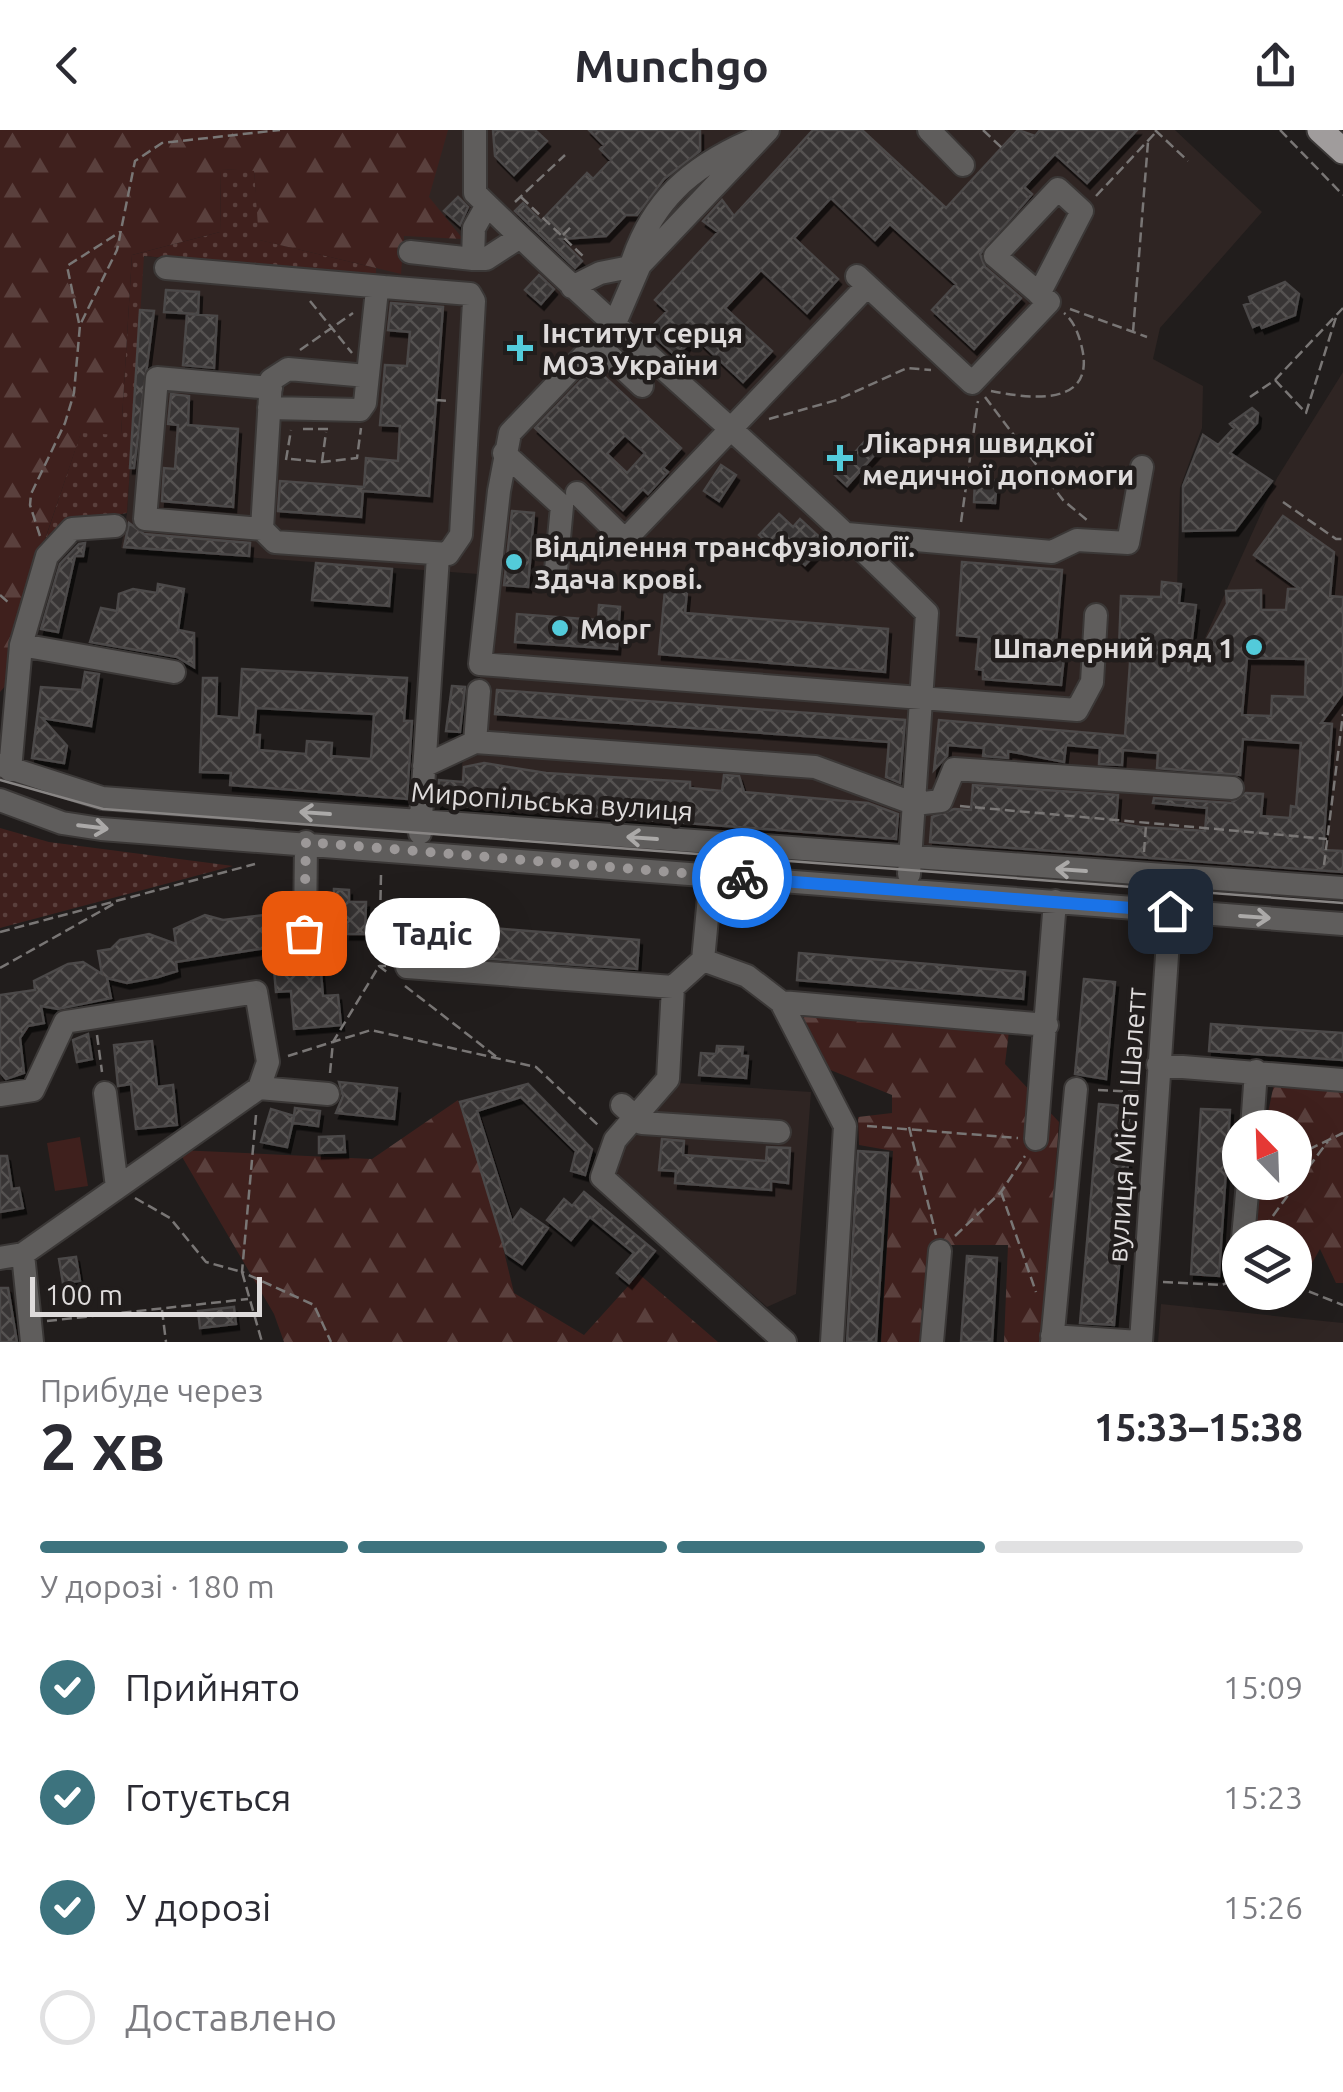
<!DOCTYPE html>
<html lang="uk">
<meta charset="utf-8">
<style>
body{margin:0;font-family:Ubuntu,sans-serif;background:#f7f7f7;color:#2b2b33;height:100vh;display:flex;flex-direction:column;font-size:38px;white-space:nowrap}
*{box-sizing:border-box;margin:0}
p{font-size:32px;color:#7c7c81}
.icon{flex:none;width:55px;height:55px;fill:none;stroke:currentColor;stroke-width:2;stroke-linecap:round;stroke-linejoin:round}
.map{position:relative;height:1212px;overflow:hidden}
.side{display:flex;flex-direction:column;background:#fff;flex:1}
.side>*{flex:none}
.needle{width:65px;rotate:337deg}
.tools{position:absolute;left:1222px;top:980px;display:grid;gap:20px}
.tools a{display:grid;place-items:center;width:90px;height:90px;border-radius:50%;background:#fff;box-shadow:0 10px 40px #0002;font-size:50px}
.scale{position:absolute;left:30px;bottom:25px;width:232px;box-sizing:border-box;padding-left:10px;border:5px solid #dedbdb;border-top:0;font-size:28px;line-height:35px;white-space:nowrap;color:#dedbdb;-webkit-text-stroke:8px #211d1c;paint-order:stroke}
.pin{position:absolute;display:grid;place-items:center;width:85px;height:85px;color:#fff;margin:-42px;border-radius:20px;box-shadow:0 5px 15px #0006}
.courier{position:absolute;display:grid;place-items:center;width:100px;height:100px;margin:-50px;border:8px solid #1a73e8;border-radius:50%;background:#fff;color:#222;box-shadow:0 2px 12px #0007}
.bubble{position:absolute;height:70px;border-radius:35px;background:#fff;box-shadow:0 10px 40px #0002;font-size:32px;font-weight:700;line-height:70px;text-align:center}
.summary em{font-style:normal;font-weight:700}
.summary div{display:flex;flex-direction:column-reverse}
.summary{display:flex;align-items:center;justify-content:space-between;height:170px;padding:0 40px}
h1{font-size:65px;font-weight:700;line-height:75px}
.bar{display:grid;grid-template-columns:repeat(4,1fr);gap:15px 10px;align-content:center;height:120px;padding:0 40px}
.bar i{height:12px;border-radius:8px;background:#e1e1e2}
.bar .selected{background:#3d737e}
.bar p{grid-column:span 4}
ol{padding:0 40px;list-style:none}
li{display:flex;align-items:center;gap:30px;height:110px}
li p{margin-inline-start:auto}
li .icon{padding:10px;border-radius:50%;background:#3d737e;color:#fff;stroke-width:4}
li:last-child{color:#7c7c81}
li i{width:55px;height:55px;border:5px solid #e1e1e2;border-radius:50%}
header{display:flex;justify-content:space-between;align-items:center;height:130px;padding:0 40px;background:#fff;font-size:45px;font-weight:700}
.map>svg:first-child{display:block}
</style>
<header><svg class="icon" aria-label="back" viewBox="0 0 24 24"><path d="M15 5l-7 7 7 7"/></svg>Munchgo<svg class="icon" aria-label="share" viewBox="0 0 24 24"><path d="M12 15V3M7 8l5-5 5 5M5 13v7h14v-7"/></svg></header>
<div class="map">
<svg width="1343" height="1212" viewBox="0 0 1343 1212">
<defs>
<pattern id="grass-dots" width="8" height="8" patternUnits="userSpaceOnUse" patternTransform="scale(2.5)"><rect width="8" height="8" fill="#3f201d"/><path d="M2 2h.1M6 6h.1" fill="none" stroke="#5a403d" stroke-width="1.8" stroke-linecap="round"/></pattern>
<pattern id="forest-firs" width="22" height="20" patternUnits="userSpaceOnUse" patternTransform="scale(2.5)"><rect width="22" height="20" fill="#3f201d"/><path d="M5 1l3.5 6h-7zM16 11l3.5 6h-7z" fill="#5a403d"/></pattern>
<pattern id="building-cross-hatch" width="8" height="8" patternUnits="userSpaceOnUse" patternTransform="scale(2.5)"><rect width="8" height="8" fill="#393534"/><path d="M0 0l8 8M0 8l8-8" fill="none" stroke="#555251"/></pattern>
<filter id="shadow"><feDropShadow dx="3" dy="5.5" stdDeviation="0" flood-color="#0009"/></filter>
</defs>
<rect width="100%" height="100%" fill="#211d1c"/>
<path fill="#2f2523" d="M382 0H1175L1262 82 1160 198 1153 229 1203 256 1202 298 1180 358 1175 528 1195 530 1277 348 1343 242V747L460 679 462 635 480 547 472 545 478 444 121 418 127 383 143 126 375 147Z
M678 953 811 962 796 1164 767 1177 614 1044 625 1011Z
M1161 1174 1343 1193V1212H1158Z"/>
<path fill="url(#grass-dots)" d="M221 39 254 40 260 110 376 138V147L144 126 127 383 74 392 40 425 81 302 121 304 132 125 220 102Z
M0 698 49 712 233 736 0 798Z"/>
<path fill="url(#forest-firs)" d="M0 0H448L429 67 463 109 404 106 401 144 259 110 254 41 221 39 220 102 132 125 121 305 81 303 35 439 7 554 0 562Z
M800 882 1009 901 1005 934 1059 992 1043 1212H1004L1008 1115H932L923 1212H881L893 1021 859 1015 858 987 892 983V965L828 939Z
M1274 954 1343 959V1153H1336L1320 1119 1303 1149 1295 1145V1108L1255 1107 1248 1079 1253 1053 1295 1052V998L1265 997Z
M458 970 495 1084 514 1163 584 1205 639 1144 718 1212H284L274 1184 178 1020 372 1029Z"/>
<path fill="#3f201d" d="M80 1007 88 1056 55 1061 47 1013Z"/>
<path fill="url(#building-cross-hatch)" stroke="#4c4848" stroke-width="2.5" fill-rule="evenodd" filter="url(#shadow)" d="M493 0H535L547 11 514 45 495 26Z
M589 0H700V21L664 49 637 85H626L606 106 560 109 582 131 575 138 515 81 523 73 541 91 587 43 593 49 611 30 600 19 604 15Z
M813 0H862L946 78 1018 0 1035 6 1040 0H1137L1087 53 1055 24 1024 57 1032 64 980 124 985 137 1021 168 974 219 932 180 956 154 890 94 875 110 831 68 794 108 838 149 807 183 761 140 725 178 772 221 743 252 695 207 676 226 648 201 667 181 655 170 718 102 703 91 722 70 734 86Z
M458 67 468 77 460 95 444 81Z
M539 145 554 159 541 174 525 160Z
M1285 152 1299 164 1295 185 1262 198 1260 194 1253 197 1244 175 1251 173 1249 167Z
M166 160 199 162 198 184 164 182Z
M391 173 443 177 429 366 363 361 361 387 278 381 280 351 364 357 366 328 398 331 400 296 380 295 385 235 407 236 410 202 388 200Z
M140 180 154 181 134 338H130Z
M187 184 217 186 214 238 183 235Z
M594 237 681 318 663 338 668 342 648 364 643 359 623 380 535 298ZM625 305 645 323 627 343 607 324Z
M171 264 189 266 188 295 238 299 233 377 162 371 164 338 175 339 178 295 168 294Z
M1252 278 1258 283 1257 293 1230 323 1272 351 1235 400 1183 401V356L1203 305 1218 315 1234 298 1230 294Z
M865 311 878 321 847 356 835 345Z
M721 335 736 345 719 371 704 361Z
M975 350 997 351 995 373 974 372Z
M512 381 534 383 528 457 504 455Z
M779 384 793 397 800 389 826 413 805 435 779 411 773 418 759 405Z
M1283 386 1334 422 1330 466 1343 467V563L1321 593 1332 594 1323 720 1343 721V742L930 712 932 687 954 679 971 680 973 655 1118 665 1116 693 1140 697 1205 701 1207 678 1153 673 1154 668 1231 673 1246 663 1263 664 1261 686 1290 688 1291 676 1296 677 1301 613 1243 609 1240 645 1157 638 1158 623 1123 620 1122 635 1099 634 1100 618 1066 615 1064 632 1008 621V628L983 626 984 618 948 615 947 626 934 640 939 590 1125 606 1131 518H1119L1121 466 1161 467 1162 452 1181 454 1179 473 1196 475 1188 542 1227 474 1226 461 1261 460V480H1286L1288 459H1300L1254 425ZM1247 528 1306 529 1305 567 1272 566 1271 586 1242 585Z
M129 393 144 404 250 413 249 426 124 417Z
M85 413 83 426H75L58 502 41 499 60 434 79 414Z
M962 432 1062 440 1055 525 1064 526 1061 555 983 549V540L976 539 979 507 957 505Z
M316 433 392 439 389 476 312 470Z
M158 454 184 459 178 500 194 503V537L177 527 90 512 101 478 117 481 119 464 133 459 157 463Z
M665 460 687 462 685 483 888 499 885 542 659 524Z
M599 475 620 477 617 519 515 512 517 484 598 490Z
M242 539 407 548 404 591H412L407 669 230 655 231 643 200 642 203 548H217L216 586 239 588ZM256 578 374 584 371 629 331 626 332 613 307 611 306 624 259 620 260 605H254Z
M85 542 99 544 91 596 42 588 67 616 64 633 32 628 41 557 82 560Z
M452 556 465 557 460 602 446 601Z
M497 560 905 590 900 653 886 647 889 612 495 584Z
M484 633 546 643 690 652V658L722 661 724 645 739 646 744 662 868 673 898 684 896 709 438 674 439 650 463 652 464 637Z
M334 759 349 760V772H366L365 804H347L348 795 333 794Z
M290 782 293 811 301 821 319 819 323 866 338 865 341 895 294 899 291 861 276 862 272 817 176 832 177 841 158 847 127 853 107 848 111 868 58 879 41 876 44 893 28 896 20 908 24 943 6 949 0 942V865L35 860 34 851 68 834 83 832 102 844 98 821 111 819 120 810 149 804 176 814 174 799 205 785 223 790Z
M406 791 639 810 637 839 403 823Z
M799 823 1025 842 1023 869 797 850Z
M1084 849 1115 852 1106 949 1075 944Z
M1211 894 1343 903V930L1209 921Z
M88 904 92 929 77 932 73 910Z
M152 911 157 957 173 955 177 995 136 999 131 954 118 956 114 915Z
M717 916 743 917 742 926H748L746 948 699 945 701 923 716 924Z
M339 952 397 958 394 989 336 983 343 966Z
M528 954 592 1019 585 1045 571 1041 576 1021 521 967 477 981 512 1092 521 1079 548 1098 522 1134 506 1123 460 972Z
M1099 974 1133 977 1114 1195 1080 1193Z
M295 978 320 981 318 996 293 993 294 987 287 1017 261 1012 271 979 294 986Z
M1201 979 1230 980 1219 1146 1191 1144Z
M344 1006 345 1022 319 1023V1007Z
M662 1009 684 1011 683 1025 766 1031 767 1017 790 1018 788 1053 771 1051V1060L675 1053 676 1041 659 1040Z
M858 1021 888 1023 876 1212H847Z
M0 1026H7L12 1059 19 1058 23 1078 0 1082Z
M584 1062 655 1121 629 1153 617 1143 634 1123 590 1087 571 1110 547 1090 564 1069 572 1076Z
M967 1126 997 1128 992 1212H961Z
M76 1127 80 1151 63 1153 59 1129Z
M0 1158H8L17 1212H0Z
M234 1177 236 1194 200 1198 198 1181Z"/>
<g fill="none" stroke-linecap="round" stroke-linejoin="round">
<g stroke="#3b3837" stroke-width="26">
<path id="minor" d="M475 0V63C621 207 781 337 927 483L909 744
M768 0 640 135 615 193 510 303 499 361 480 534 1077 580 1092 552 1096 485
M929 0 963 35
M487 75 474 98 473 129H486L520 107
M410 122 473 129
M631 135C652 71 689 38 750 11
M166 138 384 157
M857 146 972 253 1049 172 995 126 1058 59 1082 81 1039 164
M572 157 600 143 640 135
M596 213 642 256
M269 278 360 280 365 273 377 160 384 157 470 164 474 171 461 405 448 424 275 412 262 399 271 250 288 239 367 246
M504 323 562 376 555 451
M577 363 625 410 867 156
M262 399 145 389 157 248 271 258
M847 404 1052 422 1077 410 1128 413 1142 337
M21 515 174 542
M475 612 815 637 915 674 941 671 954 639 1232 658
M0 635 102 668 1343 758
M424 636 475 612 479 561
M10 640 21 515 47 426 72 399 115 396
M0 670 62 693 101 699 1343 794
M420 703 438 426
M711 746 703 830 673 857 668 949 615 1010 602 1047 785 1212
M305 803 306 712
M703 830 747 846 781 872 845 996 832 1212
M407 837 673 857
M781 872 1047 895
M1158 935 1343 950
M259 958 328 964
M105 963 117 1057
M0 965 33 960 65 892 256 862 268 932 259 958 23 1124 0 1128
M622 975 642 993 779 1002
M1252 998 1256 941
M1036 1009 1055 771
M1243 1108 1248 1052
M23 1124 32 1212
M1052 1206 1139 1212
M932 1212 940 1121
M1052 1212 1076 959
M1141 1212 1170 781"/>
</g>
<g stroke="#3b3837" stroke-width="29">
<path id="major" d="M1320 0 1343 21"/>
</g>
<path stroke="#797675" stroke-width="2.5" stroke-dasharray="10 5" stroke-linecap="butt" d="M983 0 1002 18
M1155 0 1188 31
M1280 0 1343 65
M1096 66 1157 1
M521 67 585 128
M515 72 565 25
M563 105 573 95
M310 171 352 223
M1070 179 1147 207
M79 193 67 136 120 102
M1133 202 1148 12
M300 220 353 183
M1275 250 1306 283 1337 184
M991 261C1026 268 1096 279 1082 218 1079 205 1074 191 1064 183
M985 267 1063 370 1088 391
M1250 267 1275 250 1343 178
M436 270 448 271
M769 289 837 270 907 238 931 240
M303 299H330
M291 329 322 332 357 328 361 298
M286 330 291 300
M322 332 326 302
M1283 372 1336 409H1343
M961 392 978 271
M40 406 30 375 31 364 65 293 74 263 80 195 117 120 135 31 162 13 280 0
M0 465 10 474
M960 676 1327 709
M1144 722 1146 695
M1324 735 1343 584
M381 745 379 836 387 842
M0 802 255 734
M0 838 117 772
M405 856 498 928
M97 905 102 942
M288 926 371 900 536 937 599 996
M330 943 333 912 379 836H386
M1098 960 1140 962
M256 985 242 1142 314 1175 331 1212
M867 996 1018 1008
M909 997 936 1105
M1295 1026 1343 1003
M1001 1062 1036 1162
M135 1068 170 1088 206 1132 242 1142 262 1212
M1264 1098 1328 1011
M955 1106 1001 1062 1025 1026
M1163 1152 1222 1155 1240 1147
M1295 1156 1343 1175
M162 1180 166 1212
M47 1191 248 1169"/>
<use href="#minor" stroke="#5f5d5c" stroke-width="22"/>
<use href="#major" stroke="#a09c9c" stroke-width="25"/>
<path stroke="#888584" stroke-width="2.5" d="M0 650 103 679 1343 773"/>
</g>
<defs><path id="oneway-shaft" d="M-6 0H5M1.5-3L5.5 0L1.5 3" fill="none" stroke-width="1.6" stroke-linecap="round" stroke-linejoin="round" transform="scale(2.5)"/></defs>
<g stroke="#aba9a8">
<use href="#oneway-shaft" transform="translate(315 683) rotate(-176)"/>
<use href="#oneway-shaft" transform="translate(93 697) rotate(7)"/>
<use href="#oneway-shaft" transform="translate(642 708) rotate(-176)"/>
<use href="#oneway-shaft" transform="translate(1071 740) rotate(-176)"/>
<use href="#oneway-shaft" transform="translate(1255 787) rotate(4)"/>
</g>
<g fill="none" stroke-linecap="round" stroke-linejoin="round">
<path stroke="#9c9898" stroke-width="10" stroke-dasharray="0 18" d="M304 803 306 712 742 748"/>
<path stroke="#1a73e8" stroke-width="12" d="M742 748 1170 781"/>
</g>
<g fill="#53cbda" stroke="#211d1c" stroke-width="4">
<path d="M515 203h10v10h10v10h-10v10h-10v-10h-10v-10h10z"/>
<path d="M835 313h10v10h10v10h-10v10h-10v-10h-10v-10h10z"/>
<circle cx="514" cy="432" r="10"/>
<circle cx="560" cy="498" r="10"/>
<circle cx="1254" cy="517" r="10"/>
</g>
<g text-anchor="middle" dominant-baseline="central" stroke-width="9" stroke-linejoin="round" paint-order="stroke">
<g font-size="28" font-weight="bold" fill="#dedbdb" stroke="#211d1c" text-anchor="start">
<text x="542" y="202">Інститут серця<tspan x="542" dy="32">МОЗ України</tspan></text>
<text x="862" y="312">Лікарня швидкої<tspan x="862" dy="32">медичної допомоги</tspan></text>
<text x="534" y="416">Відділення трансфузіології.<tspan x="534" dy="32">Здача крові.</tspan></text>
<text x="580" y="498">Морг</text>
<text x="1234" y="517" text-anchor="end">Шпалерний ряд 1</text>
</g>
<g font-size="28" fill="#dedbdb" stroke="#211d1c">
<text transform="translate(552 671) rotate(4)">Миропільська вулиця</text>
<text transform="translate(1126 995) rotate(-86)">вулиця Міста Шалетт</text>
</g>
</g>
</svg>
<div class="tools">
<a><svg class="needle" viewBox="-14 -14 28 28"><path d="M0-13l5 13h-10z" fill="#e53935"/><path d="M0 13l5-13h-10z" fill="#7c7c81"/></svg></a>
<a><svg class="icon" aria-label="layers" viewBox="0 0 24 24"><path d="M12 4l9 5-9 5-9-5zM3 14l9 5 9-5"/></svg></a>
</div>
<div class="scale">100 m</div>
<div class="pin" style="left:304px;top:803px;background:#ea580c"><svg class="icon" aria-label="bag" viewBox="0 0 24 24"><path d="M5 8h14l-1 12H6zM9 8a3 3 0 0 1 6 0"/></svg></div>
<div class="pin" style="left:1170px;top:781px;background:#1f2937"><svg class="icon" aria-label="home" viewBox="0 0 24 24"><path d="M3 11l9-7 9 7M6 9v11h12V9"/></svg></div>
<div class="courier" style="left:742px;top:748px"><svg class="icon" aria-label="bike" viewBox="0 0 24 24"><circle cx="6" cy="16" r="4"/><circle cx="18" cy="16" r="4"/><path d="M6 16l4-8h5l3 8M10 8l3 8H6M13 5h3"/></svg></div>
<div class="bubble" style="left:365px;top:768px;width:135px">Тадіс</div>
</div>
<section class="side">
<div class="summary"><div><h1>2 хв</h1><p>Прибуде через</p></div><em>15:33–15:38</em></div>
<div class="bar"><i class="selected"></i><i class="selected"></i><i class="selected"></i><i></i><p>У дорозі · 180 m</p></div>
<ol>
<li><svg class="icon" aria-label="check" viewBox="0 0 24 24"><path d="M5 12l5 5 9-10"/></svg>Прийнято<p>15:09</p></li>
<li><svg class="icon" aria-label="check" viewBox="0 0 24 24"><path d="M5 12l5 5 9-10"/></svg>Готується<p>15:23</p></li>
<li><svg class="icon" aria-label="check" viewBox="0 0 24 24"><path d="M5 12l5 5 9-10"/></svg>У дорозі<p>15:26</p></li>
<li><i></i>Доставлено</li>
</ol>
</section>
